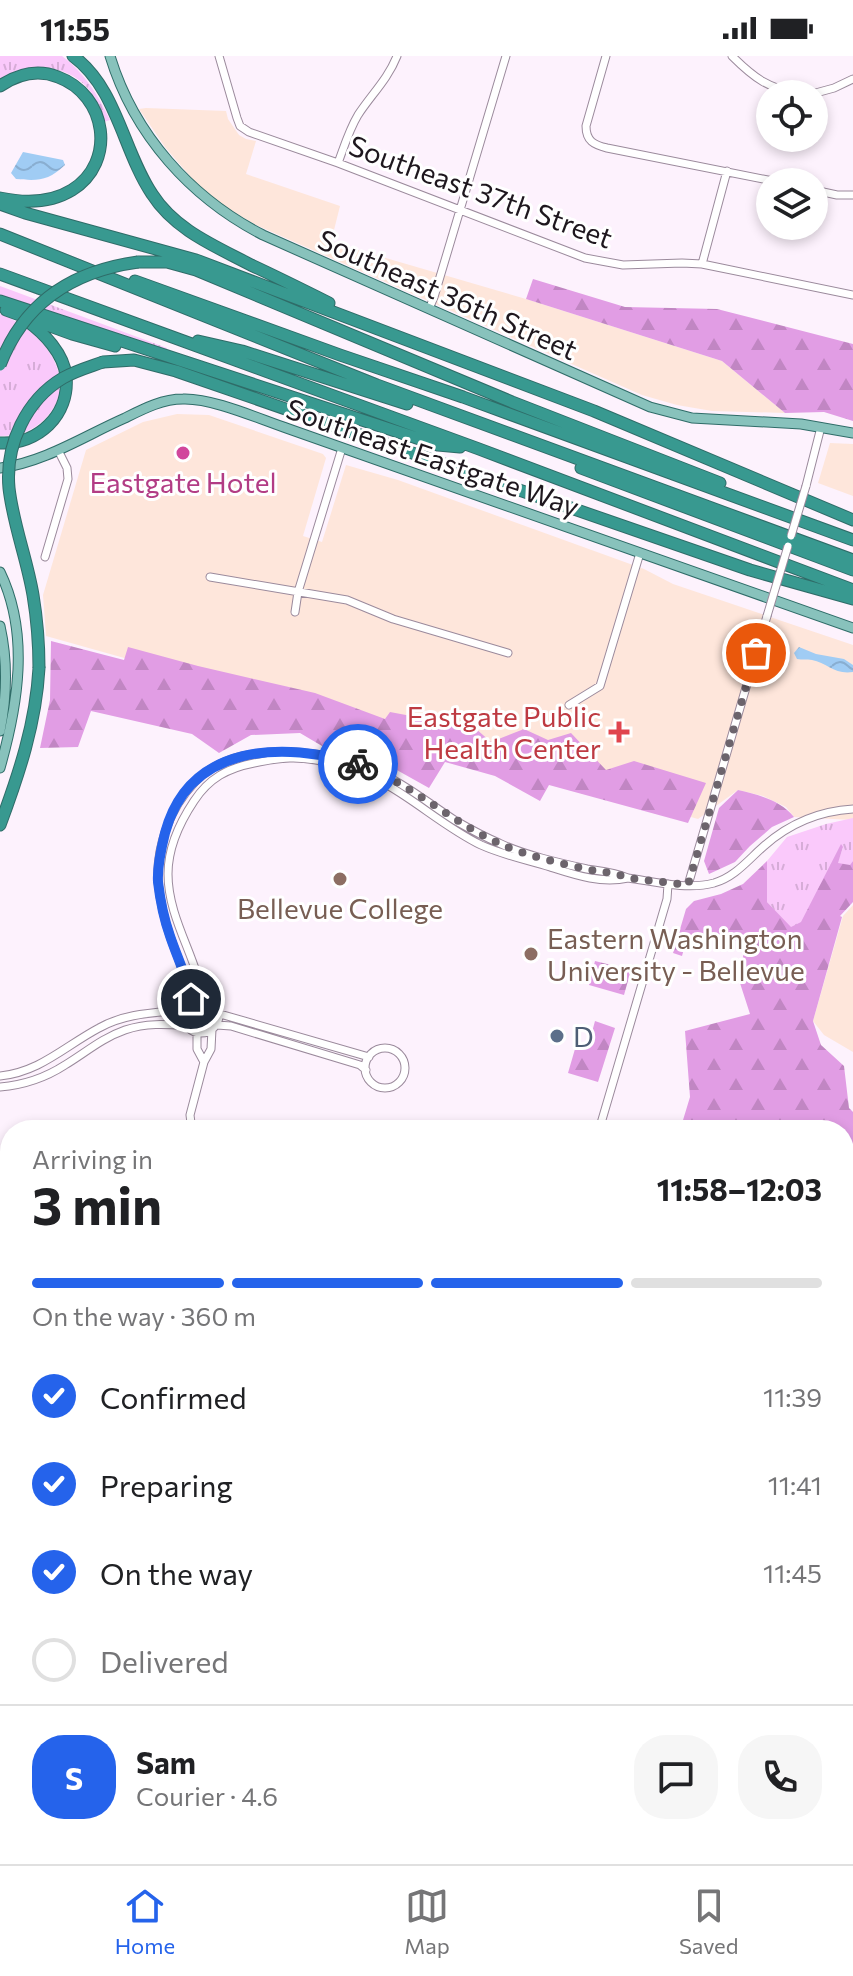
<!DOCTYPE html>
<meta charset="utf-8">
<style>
body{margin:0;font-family:Commissioner,sans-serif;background:#f6f6f6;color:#202124;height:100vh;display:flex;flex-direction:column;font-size:30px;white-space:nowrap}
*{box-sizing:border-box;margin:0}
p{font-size:26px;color:#757577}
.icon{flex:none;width:44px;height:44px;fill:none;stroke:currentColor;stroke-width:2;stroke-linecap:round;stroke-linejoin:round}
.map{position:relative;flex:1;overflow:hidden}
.panel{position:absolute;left:0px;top:1064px;width:854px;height:744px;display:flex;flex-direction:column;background:#fff;border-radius:32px 32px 0 0;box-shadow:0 4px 12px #0003}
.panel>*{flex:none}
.tools{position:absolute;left:756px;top:24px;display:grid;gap:16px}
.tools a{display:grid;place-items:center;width:72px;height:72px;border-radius:50%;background:#fff;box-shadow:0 4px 12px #0003;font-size:40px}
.pin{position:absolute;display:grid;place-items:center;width:68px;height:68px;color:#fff;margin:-34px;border:4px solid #fff;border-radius:50%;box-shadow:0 2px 8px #0007}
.courier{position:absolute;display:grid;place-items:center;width:80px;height:80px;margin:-40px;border:6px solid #2563eb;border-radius:50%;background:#fff;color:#222;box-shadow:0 2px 10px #0007}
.head em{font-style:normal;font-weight:700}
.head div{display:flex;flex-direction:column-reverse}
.head{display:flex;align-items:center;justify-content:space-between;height:136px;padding:0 32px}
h1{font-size:52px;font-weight:700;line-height:60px}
.bar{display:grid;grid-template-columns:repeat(4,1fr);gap:12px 8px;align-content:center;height:96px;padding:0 32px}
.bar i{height:10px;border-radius:6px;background:#e0e0e0}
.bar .active{background:#2563eb}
.bar p{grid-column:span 4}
.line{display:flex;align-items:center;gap:20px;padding:0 32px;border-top:2px solid #e0e0e0}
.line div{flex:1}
.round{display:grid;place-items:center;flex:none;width:84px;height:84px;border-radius:32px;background:#f6f6f6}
ol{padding:0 32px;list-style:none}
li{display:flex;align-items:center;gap:24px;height:88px}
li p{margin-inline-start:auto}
li .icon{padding:8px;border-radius:50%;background:#2563eb;color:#fff;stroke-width:4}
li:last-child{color:#757577}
li i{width:44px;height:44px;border:4px solid #e0e0e0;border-radius:50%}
.status{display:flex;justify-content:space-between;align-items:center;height:56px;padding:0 40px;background:#fff;direction:ltr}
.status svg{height:22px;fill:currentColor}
.tabs{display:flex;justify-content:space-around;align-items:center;height:112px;border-top:2px solid #e0e0e0;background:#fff;font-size:22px;color:#757577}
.tabs a{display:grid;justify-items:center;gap:4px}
.tabs .active{color:#2563eb}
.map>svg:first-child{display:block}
</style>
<div class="status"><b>11:55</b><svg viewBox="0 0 49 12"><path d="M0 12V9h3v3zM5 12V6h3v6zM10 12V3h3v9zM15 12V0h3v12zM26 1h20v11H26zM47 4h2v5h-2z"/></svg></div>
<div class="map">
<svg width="853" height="1808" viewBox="0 0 853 1808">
<defs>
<pattern id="grass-tufts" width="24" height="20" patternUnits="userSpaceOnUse" patternTransform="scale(2)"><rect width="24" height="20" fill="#fac9fb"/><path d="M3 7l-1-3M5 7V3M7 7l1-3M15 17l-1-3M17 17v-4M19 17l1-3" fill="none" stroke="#d6acd7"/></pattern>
<pattern id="forest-firs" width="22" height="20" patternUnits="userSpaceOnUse" patternTransform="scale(2)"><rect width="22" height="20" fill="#e19de4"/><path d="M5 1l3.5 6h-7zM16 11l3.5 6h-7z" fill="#c186c3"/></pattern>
<pattern id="water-waves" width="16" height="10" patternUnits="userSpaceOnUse" patternTransform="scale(2)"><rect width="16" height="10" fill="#a0ccf4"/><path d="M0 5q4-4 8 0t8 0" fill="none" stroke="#89aed1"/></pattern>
</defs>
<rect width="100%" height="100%" fill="#fdf2fd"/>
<path fill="#fee6db" d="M146 52 226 55 228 63 239 79 246 83 256 85 246 118 340 150 331 186 526 243 722 305 785 357 712 355 677 349 642 339 256 169 225 151 194 125 165 91 139 53Z
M177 358 209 359 323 398 326 402 303 480 322 486 346 409 398 424 644 513 673 528 853 589V764L794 761 786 751 763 740 738 734 698 763 46 580 43 539 86 394 143 366Z
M830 387 853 388V440L818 427Z
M853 849V996L824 979 813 965 843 860Z"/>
<path fill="url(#grass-tufts)" d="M0 0H62C85 17 98 39 110 64L104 66C102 60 100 53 98 48 80 9 34 3 0 23Z
M0 230 167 292 166 294 3 240 0 239Z
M0 258C40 272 84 323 45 363 31 376 19 380 0 380Z
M853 762V805L850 810 837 808 843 792 841 789 802 866 791 872 767 846V805L787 781 826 768Z
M190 959a12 12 0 1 1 24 0a12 12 0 1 1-24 0Z"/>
<path fill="url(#forest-firs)" d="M533 223 625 251 717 253 853 288V365L824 356 785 357 722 305 526 243Z
M51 585 124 604 128 591 198 610 315 637 385 663 390 656 475 672 491 686 524 673 548 684 571 677 606 714 634 705 706 727 688 767 549 729 540 745 495 720 445 706 429 732 395 713 322 690 300 677 251 679 219 697 192 678 91 655 78 691 40 692 50 644Z
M738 734C759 739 780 744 794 761L772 771 750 790 735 806 709 818 704 805 719 752Z
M841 788 843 791 838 807 850 809 853 805V846L840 860 842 861 813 965 821 989 844 1010 849 1052 853 1056V1231L844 1233V1074H680L690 1041 685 975 750 958 739 924 745 889 725 880 706 877 685 889 682 900 673 897 686 853 694 845 721 838 743 828 767 805V846L791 871 801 866Z
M595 905 631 914 624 939 589 929Z
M595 965 615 972 598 1026 568 1017 577 986 589 987Z
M844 1366H853V1460L851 1462 844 1457Z
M462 1798H550L534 1808H466L464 1807Z"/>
<path fill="url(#water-waves)" d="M23 96 63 104 65 109C48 125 38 125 16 123L11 117Z
M799 591 816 598 844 603 853 609V616C835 619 827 607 812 604 807 603 802 604 797 603L794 597Z"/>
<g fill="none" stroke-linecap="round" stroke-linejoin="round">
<g stroke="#9b8a9c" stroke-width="9">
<path id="minor" d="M219 0 237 62 240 70 249 76 338 107 585 202 623 209 682 207 702 208 853 239
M606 0 586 70C586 85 594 89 607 92L778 126
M732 0C754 22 769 33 800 38
M812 38 834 32 853 23
M338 107C344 91 349 74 358 59 371 39 388 23 397 0
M814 134 837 139H853
M702 208 727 115
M429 253 434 241 506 0
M806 430 821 371
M45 501 68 423 67 412 58 394
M210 521 347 544 393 563 508 597
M295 556 298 536 342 392
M569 649 600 630 640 497
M688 829 767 560
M203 940C195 899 168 861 168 818 168 791 180 766 194 745 209 722 228 712 254 707 265 705 278 702 290 702 320 701 363 715 389 730 420 748 448 773 481 789 503 799 527 804 550 811 575 819 601 828 628 822
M183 959a18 18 0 1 1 36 0a18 18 0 1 1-36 0Z
M191 943C187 921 177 901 170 880 164 863 160 844 158 826 156 790 170 752 195 726 216 704 242 698 272 696 312 694 354 703 390 722 413 734 434 751 456 765 470 773 485 781 499 787 524 799 560 807 587 813 601 815 615 816 628 822 656 826 687 834 714 827 735 821 748 804 764 790 789 768 819 755 853 753
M220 958 369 1001
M217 969 231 970 360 1009 366 1014
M197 976V993L204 1006
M365 1012a20 20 0 1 1 40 0a20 20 0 1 1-40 0Z
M0 1020C40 1016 65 990 99 972 125 957 155 957 184 954
M0 1031C24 1029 45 1022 65 1009 85 997 102 982 125 974 146 967 165 968 187 970
M67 1074 69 1069
M197 1074 191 1067 190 1059 204 1006 211 993 212 973
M599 1074 667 843 668 828
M0 1225 10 1222
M844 1250 853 1242
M0 1319 10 1320
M0 1508 10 1512
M853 1524 849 1545 853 1583
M0 1533 10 1588
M4 1552 10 1535
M844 1614 853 1588
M0 1740 10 1743
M844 1762 853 1765
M39 1798 41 1808
M330 1798 341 1801 342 1798
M149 1808 152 1798
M563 1808 573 1798
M680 1808 684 1798
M793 1808 796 1798"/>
</g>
<g stroke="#2f6c68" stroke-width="11">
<path id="major" d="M110 0C134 79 191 142 263 179L650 351 692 362 801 368 853 377
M0 412C45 406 84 380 125 362 143 353 162 343 183 343 213 342 259 363 289 373L853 572
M0 516C30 578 18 649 0 712
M0 570C8 606 7 640 0 675"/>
</g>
<g stroke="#2f6c68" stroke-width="13">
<path id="highway" d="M73 0C117 32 123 95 152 138 175 174 215 190 251 209 277 221 303 234 329 247
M0 30C18 18 38 13 58 21 107 39 117 106 72 134 51 147 24 147 0 142
M0 148 25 157 196 204 594 355 853 464
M0 178 377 329 853 504
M138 206H167L196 214 512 346 720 427
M0 218 479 393 853 534
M135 225 340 299 463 341 853 484
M0 245 438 389 460 391
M6 254 72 278 115 290
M198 285 242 295 407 348
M103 306 134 304 176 315 750 514 853 543
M0 387C38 389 70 359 66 320 64 298 44 277 27 265
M581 412 853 514
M0 769C19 718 36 667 39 612"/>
</g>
<use href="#minor" stroke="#fff" stroke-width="7"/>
<use href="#major" stroke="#88c2bc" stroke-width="9"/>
<use href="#highway" stroke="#389990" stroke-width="11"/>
<g stroke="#9b8a9c" stroke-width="9" stroke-linecap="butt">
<path id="minor-bridge" d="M791 480 806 430
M767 560 788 490"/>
</g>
<g stroke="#2f6c68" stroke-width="13" stroke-linecap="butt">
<path id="highway-bridge" d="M0 309C24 246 73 215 138 206
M39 612C39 588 37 563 33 539 27 503 13 468 9 432 5 389 26 344 63 322 75 315 89 311 103 306"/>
</g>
<use href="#minor-bridge" stroke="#fff" stroke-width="7"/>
<use href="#highway-bridge" stroke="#389990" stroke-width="11"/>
</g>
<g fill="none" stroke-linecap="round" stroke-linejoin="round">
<path stroke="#6c646c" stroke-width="8" stroke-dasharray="0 14.4" d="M358 708C411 727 452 767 503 789 528 800 560 807 586 813 601 816 615 816 628 822L688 829 756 597"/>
<path stroke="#2563eb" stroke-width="10" d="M191 943C187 921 177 901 170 880 164 863 160 843 158 826 157 810 161 793 165 777 189 687 284 685 358 708"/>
</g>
<circle fill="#d1479c" stroke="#fff" stroke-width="3" cx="183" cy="397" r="8"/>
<path fill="#e0444e" stroke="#fff" stroke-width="3" d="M615 664h8v8h8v8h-8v8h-8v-8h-8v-8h8z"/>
<g fill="#8d6e63" stroke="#fff" stroke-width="3">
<circle cx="340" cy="823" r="8"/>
<circle cx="531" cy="898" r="8"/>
</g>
<circle fill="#5c6f8a" stroke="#fff" stroke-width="3" cx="557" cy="980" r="8"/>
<g text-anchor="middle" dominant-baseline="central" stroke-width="6" stroke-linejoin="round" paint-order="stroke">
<g font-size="28" fill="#1e171e" stroke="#fff">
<text transform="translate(481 135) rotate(20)">Southeast 37th Street</text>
<text transform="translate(448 238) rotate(24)">Southeast 36th Street</text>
<text transform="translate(433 401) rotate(19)">Southeast Eastgate Way</text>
</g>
<g font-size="28" fill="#b23c85" stroke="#fff">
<text x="183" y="426">Eastgate Hotel</text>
</g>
<g font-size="28" fill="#be3a42" stroke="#fff" text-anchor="end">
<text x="601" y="660">Eastgate Public<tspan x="601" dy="32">Health Center</tspan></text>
</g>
<g font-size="28" fill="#785e54" stroke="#fff">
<text x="340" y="852">Bellevue College</text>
<text x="547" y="882" text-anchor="start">Eastern Washington<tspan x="547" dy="32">University - Bellevue</tspan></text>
</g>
<g font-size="28" fill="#4e5e75" stroke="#fff" text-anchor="start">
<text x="573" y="980">D</text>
</g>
</g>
</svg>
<div class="tools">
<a><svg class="icon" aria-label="locate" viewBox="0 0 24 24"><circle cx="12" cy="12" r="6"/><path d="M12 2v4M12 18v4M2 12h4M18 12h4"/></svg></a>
<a><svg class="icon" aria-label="layers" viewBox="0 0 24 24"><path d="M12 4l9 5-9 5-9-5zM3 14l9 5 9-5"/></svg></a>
</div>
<div class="pin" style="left:756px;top:597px;background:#ea580c"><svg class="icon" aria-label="bag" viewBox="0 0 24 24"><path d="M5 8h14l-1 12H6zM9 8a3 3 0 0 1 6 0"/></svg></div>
<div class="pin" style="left:191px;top:943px;background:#1f2937"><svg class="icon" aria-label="home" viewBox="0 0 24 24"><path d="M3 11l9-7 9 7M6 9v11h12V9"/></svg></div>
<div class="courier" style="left:358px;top:708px"><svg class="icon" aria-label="bike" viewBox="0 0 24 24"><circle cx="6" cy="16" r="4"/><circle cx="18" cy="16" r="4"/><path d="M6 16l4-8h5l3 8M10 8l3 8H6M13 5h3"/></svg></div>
<section class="panel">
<div class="head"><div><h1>3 min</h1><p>Arriving in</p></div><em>11:58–12:03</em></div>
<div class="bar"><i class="active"></i><i class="active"></i><i class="active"></i><i></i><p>On the way · 360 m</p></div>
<ol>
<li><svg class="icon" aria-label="check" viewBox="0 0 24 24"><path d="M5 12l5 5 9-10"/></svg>Confirmed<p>11:39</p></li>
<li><svg class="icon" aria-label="check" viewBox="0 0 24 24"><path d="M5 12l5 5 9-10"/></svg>Preparing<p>11:41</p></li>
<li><svg class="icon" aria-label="check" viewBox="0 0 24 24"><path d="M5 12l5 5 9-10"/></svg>On the way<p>11:45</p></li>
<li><i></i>Delivered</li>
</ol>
<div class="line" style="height:144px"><b class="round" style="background:#2563eb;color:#fff">S</b><div><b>Sam</b><p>Courier · 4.6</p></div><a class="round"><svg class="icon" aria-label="chat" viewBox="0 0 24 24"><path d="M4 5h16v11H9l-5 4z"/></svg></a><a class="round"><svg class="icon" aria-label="phone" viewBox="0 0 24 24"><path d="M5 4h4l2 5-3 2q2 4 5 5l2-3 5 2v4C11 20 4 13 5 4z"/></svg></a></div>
</section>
</div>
<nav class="tabs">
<a class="active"><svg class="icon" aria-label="home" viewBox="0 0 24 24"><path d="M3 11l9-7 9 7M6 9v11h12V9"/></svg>Home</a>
<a><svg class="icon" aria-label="map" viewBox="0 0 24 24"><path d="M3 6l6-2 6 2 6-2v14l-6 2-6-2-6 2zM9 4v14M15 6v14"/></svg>Map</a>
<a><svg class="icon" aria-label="saved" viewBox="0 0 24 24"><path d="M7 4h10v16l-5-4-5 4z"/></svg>Saved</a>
</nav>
